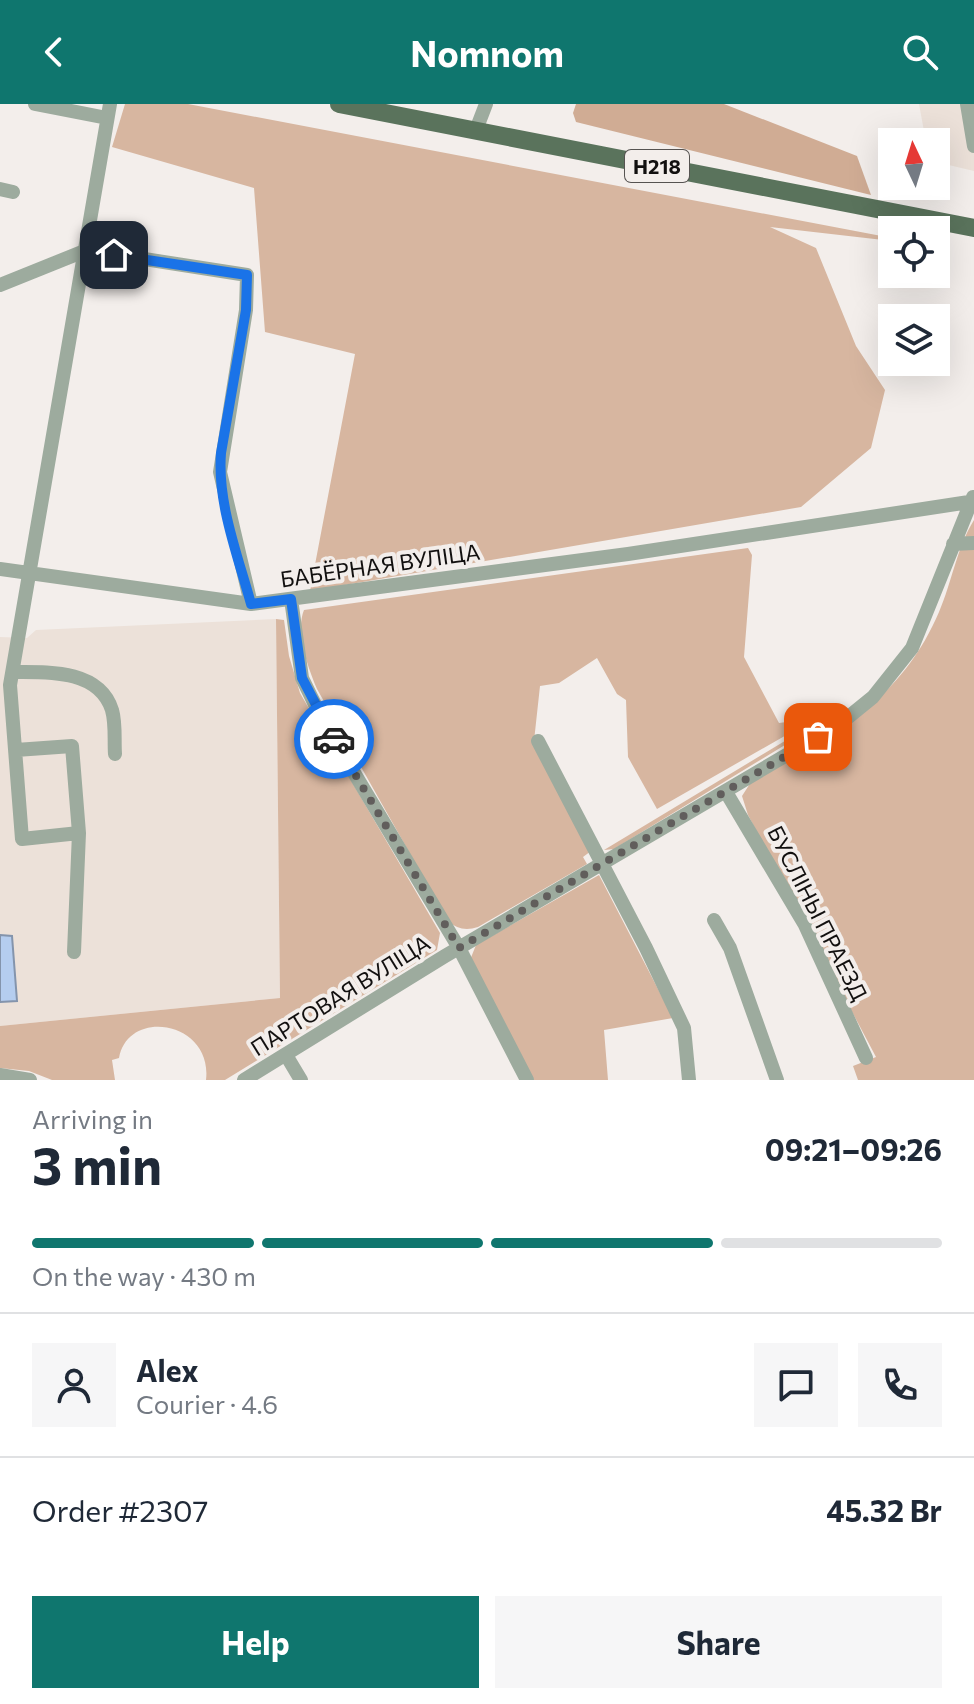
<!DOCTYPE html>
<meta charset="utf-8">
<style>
body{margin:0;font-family:Commissioner,sans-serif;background:#f6f6f7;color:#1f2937;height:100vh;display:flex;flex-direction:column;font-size:30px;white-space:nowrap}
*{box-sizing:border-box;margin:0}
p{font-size:26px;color:#747a83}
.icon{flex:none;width:44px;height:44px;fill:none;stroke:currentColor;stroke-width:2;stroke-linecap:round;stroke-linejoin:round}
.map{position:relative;height:976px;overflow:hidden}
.side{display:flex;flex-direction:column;background:#fff;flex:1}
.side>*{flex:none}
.needle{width:52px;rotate:356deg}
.fabs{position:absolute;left:878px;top:24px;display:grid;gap:16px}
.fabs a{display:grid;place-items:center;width:72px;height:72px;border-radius:0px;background:#fff;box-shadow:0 8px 32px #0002;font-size:40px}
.pin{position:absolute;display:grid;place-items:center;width:68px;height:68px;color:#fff;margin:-34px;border-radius:16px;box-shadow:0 4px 12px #0006}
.courier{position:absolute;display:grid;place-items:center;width:80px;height:80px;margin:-40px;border:6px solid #1a73e8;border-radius:50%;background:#fff;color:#222;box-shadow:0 2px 10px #0007}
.headline em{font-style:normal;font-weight:700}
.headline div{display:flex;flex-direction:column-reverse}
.headline{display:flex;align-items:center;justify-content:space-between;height:136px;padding:0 32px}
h1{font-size:52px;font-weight:700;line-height:60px}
.bar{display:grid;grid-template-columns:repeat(4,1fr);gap:12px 8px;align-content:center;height:96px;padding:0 32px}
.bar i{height:10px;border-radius:6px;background:#e0e1e3}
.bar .on{background:#0f766e}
.bar p{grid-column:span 4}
.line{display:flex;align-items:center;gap:20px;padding:0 32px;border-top:2px solid #e0e1e3}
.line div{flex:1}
.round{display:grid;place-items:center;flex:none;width:84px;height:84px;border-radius:0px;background:#f6f6f7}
.primary-button{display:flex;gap:16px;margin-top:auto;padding:16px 32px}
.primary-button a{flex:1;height:92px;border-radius:0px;background:#0f766e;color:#fff;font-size:32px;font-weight:700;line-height:92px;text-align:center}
.primary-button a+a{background:#f6f6f7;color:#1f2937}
header{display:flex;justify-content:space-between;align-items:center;height:104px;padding:0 32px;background:#0f766e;color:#fff;font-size:36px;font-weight:700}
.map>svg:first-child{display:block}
</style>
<header><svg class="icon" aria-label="back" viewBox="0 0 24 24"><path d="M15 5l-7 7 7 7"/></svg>Nomnom<svg class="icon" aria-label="search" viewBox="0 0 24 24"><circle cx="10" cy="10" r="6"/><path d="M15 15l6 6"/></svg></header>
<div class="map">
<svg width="974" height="976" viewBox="0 0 974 976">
<rect width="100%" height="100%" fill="#f3eeeb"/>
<path fill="#ece1d9" d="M919 0H974V67L936 58V38H926Z
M276 515 280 894 0 922V533L27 534 36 526Z"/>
<path fill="#d7b6a0" d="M125 0H188L892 134V137L770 123 816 144 856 242 885 286 871 344 801 403 310 487 355 250 265 228 254 84 112 43Z
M974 416V976H858L853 962 876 953 748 711 742 692 751 678C831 631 900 599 939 508 952 478 957 443 974 416Z
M748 444 752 451 744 553 779 619 816 614 657 705 628 653 626 596 617 590 597 554 559 579 540 582 534 637 591 747 583 753 587 760 478 823C466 827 457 825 448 817L317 585C308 564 295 528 304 506Z
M276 515 284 516 289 552 300 589 440 829 437 846 225 976H206C213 917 128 903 119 954L112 956 115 976H52L29 967 0 964V922L280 894Z
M813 620 816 622 614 745 604 746Z
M599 771 673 914 604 926 608 976H534L470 856 476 841Z"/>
<path fill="#d0ac94" d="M576 0H724L857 52 871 91 576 18 573 9Z"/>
<path fill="#b5cdef" stroke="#8494ac" stroke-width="2" d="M0 831 12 832 17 897 0 898Z"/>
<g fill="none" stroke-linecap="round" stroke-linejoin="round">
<path stroke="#9dab9e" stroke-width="14" d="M35 0 107 14
M967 0 974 42
M476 26 486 0
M0 85 13 88
M0 181 87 146 247 171 246 206 220 368 251 500
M953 440 974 439
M0 465 251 500 628 450 969 398
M291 495 302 574 323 617 459 844 527 976
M13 568C47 568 99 565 112 606 116 620 114 636 115 650
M538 637 646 844 684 924 689 976
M16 646 72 642 79 729
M726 688 805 821 866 954
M714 816 730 844 777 976
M74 848 79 729 22 735 10 581 110 0
M286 951 301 976
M0 971 30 976
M244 976 445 852 841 619 873 593 912 544 973 393"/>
<path stroke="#5a735c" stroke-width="18" d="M339 0 974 124"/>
</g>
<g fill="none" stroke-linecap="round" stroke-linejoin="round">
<path stroke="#615e5c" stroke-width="8" stroke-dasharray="0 14.4" d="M334 635 459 844 818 633"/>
<path stroke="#1a73e8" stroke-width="10" d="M114 151 247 171 246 206 221 349C217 399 238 452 251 500L291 495 302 574 334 635"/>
</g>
<g text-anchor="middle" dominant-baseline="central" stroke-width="8" stroke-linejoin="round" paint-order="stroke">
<rect fill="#f3eeeb" stroke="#565351" stroke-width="2" x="625" y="46" width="64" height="32" rx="6"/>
<g font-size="20" font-weight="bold" fill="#12100f">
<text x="657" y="62">Н218</text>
</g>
<g font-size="22" fill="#12100f" stroke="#f3eeeb">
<text transform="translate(380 461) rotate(-8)">БАБЁРНАЯ ВУЛІЦА</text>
<text transform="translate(818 809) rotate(63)">БУСЛІНЫ ПРАЕЗД</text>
<text transform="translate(340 891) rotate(-32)">ПАРТОВАЯ ВУЛІЦА</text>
</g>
</g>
</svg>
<div class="fabs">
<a><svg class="needle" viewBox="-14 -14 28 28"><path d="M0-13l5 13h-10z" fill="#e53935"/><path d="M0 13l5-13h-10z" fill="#747a83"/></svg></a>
<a><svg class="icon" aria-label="locate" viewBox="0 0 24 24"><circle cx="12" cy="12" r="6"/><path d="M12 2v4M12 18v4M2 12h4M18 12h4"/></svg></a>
<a><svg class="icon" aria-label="layers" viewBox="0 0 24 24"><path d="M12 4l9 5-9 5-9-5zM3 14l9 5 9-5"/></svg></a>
</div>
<div class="pin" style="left:818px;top:633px;background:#ea580c"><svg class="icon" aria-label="bag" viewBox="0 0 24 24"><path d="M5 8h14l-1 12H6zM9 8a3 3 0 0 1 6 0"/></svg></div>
<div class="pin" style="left:114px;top:151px;background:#1f2937"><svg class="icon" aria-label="home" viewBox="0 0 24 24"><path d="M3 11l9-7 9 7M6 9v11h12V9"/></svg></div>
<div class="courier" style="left:334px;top:635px"><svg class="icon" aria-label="car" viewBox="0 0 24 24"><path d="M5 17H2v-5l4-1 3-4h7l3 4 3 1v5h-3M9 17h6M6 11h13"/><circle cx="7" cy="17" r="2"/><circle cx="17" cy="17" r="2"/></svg></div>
</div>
<section class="side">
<div class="headline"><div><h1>3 min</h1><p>Arriving in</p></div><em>09:21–09:26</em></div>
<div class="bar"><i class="on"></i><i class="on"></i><i class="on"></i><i></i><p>On the way · 430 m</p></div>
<div class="line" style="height:144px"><a class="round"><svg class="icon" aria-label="person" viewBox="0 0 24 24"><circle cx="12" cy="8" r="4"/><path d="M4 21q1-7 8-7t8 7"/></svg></a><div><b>Alex</b><p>Courier · 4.6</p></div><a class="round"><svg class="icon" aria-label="chat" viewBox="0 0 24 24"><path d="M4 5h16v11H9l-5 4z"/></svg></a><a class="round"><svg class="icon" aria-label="phone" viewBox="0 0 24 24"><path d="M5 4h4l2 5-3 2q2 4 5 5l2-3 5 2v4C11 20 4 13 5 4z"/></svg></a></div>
<div class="line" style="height:104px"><div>Order #2307</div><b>45.32 Br</b></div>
<div class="primary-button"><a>Help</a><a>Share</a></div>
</section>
